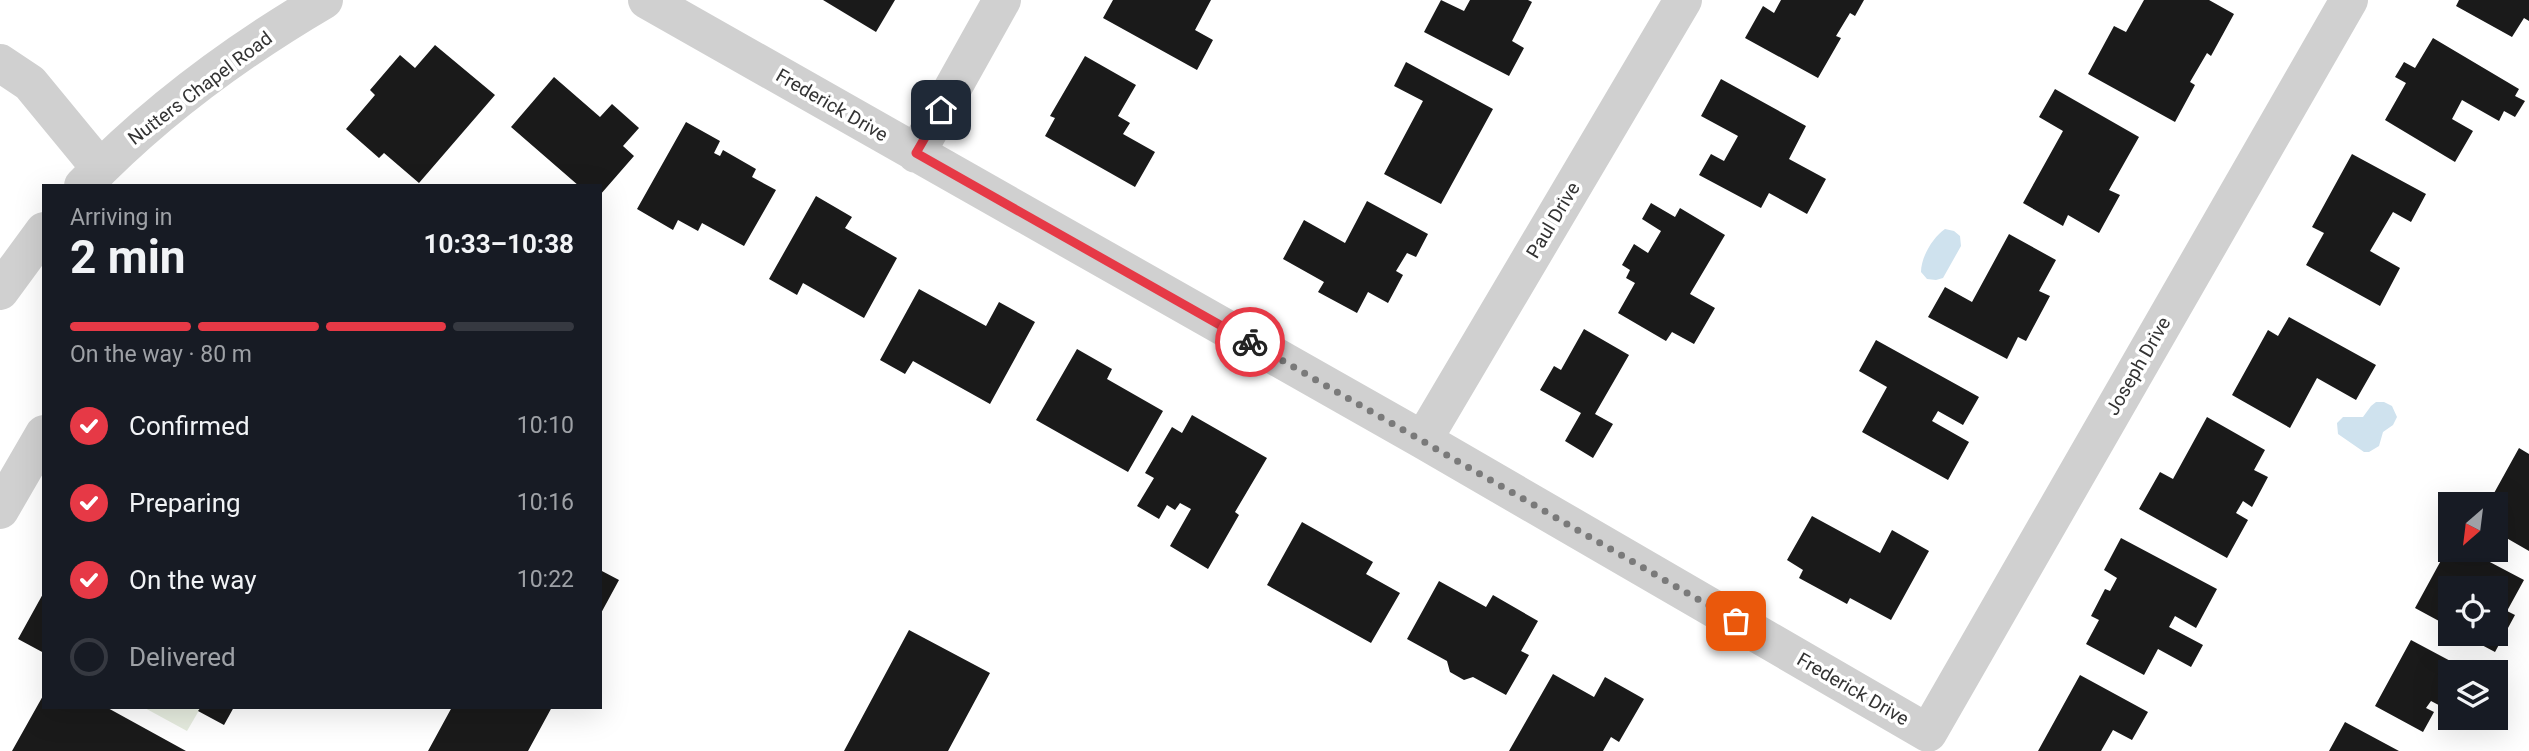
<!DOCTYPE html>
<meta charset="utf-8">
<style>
body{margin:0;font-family:Roboto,sans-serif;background:#242831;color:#f1f3f6;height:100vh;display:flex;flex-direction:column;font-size:26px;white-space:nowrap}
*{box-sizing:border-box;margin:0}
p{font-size:23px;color:#9ea1a6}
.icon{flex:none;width:38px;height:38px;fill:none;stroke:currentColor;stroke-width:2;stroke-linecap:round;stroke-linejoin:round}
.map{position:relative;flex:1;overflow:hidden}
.sheet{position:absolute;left:42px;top:184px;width:560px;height:525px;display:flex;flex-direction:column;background:#171b24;border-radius:0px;box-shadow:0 7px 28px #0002}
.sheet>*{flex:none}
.needle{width:46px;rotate:208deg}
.controls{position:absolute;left:2438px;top:492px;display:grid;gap:14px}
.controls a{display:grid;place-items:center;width:70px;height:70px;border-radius:0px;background:#171b24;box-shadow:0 7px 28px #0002;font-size:35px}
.pin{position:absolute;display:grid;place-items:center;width:60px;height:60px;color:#fff;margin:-30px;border-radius:14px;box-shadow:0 4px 10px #0006}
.courier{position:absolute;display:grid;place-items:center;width:70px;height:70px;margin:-35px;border:5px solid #e63946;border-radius:50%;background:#fff;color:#222;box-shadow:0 2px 9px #0007}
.headline em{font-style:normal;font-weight:700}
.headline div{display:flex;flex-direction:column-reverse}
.headline{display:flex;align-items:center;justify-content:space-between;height:119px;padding:0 28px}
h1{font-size:46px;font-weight:700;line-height:52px}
.bar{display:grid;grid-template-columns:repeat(4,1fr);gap:10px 7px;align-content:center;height:84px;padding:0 28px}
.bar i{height:9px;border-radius:5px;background:#363941}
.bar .current{background:#e63946}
.bar p{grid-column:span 4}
ol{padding:0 28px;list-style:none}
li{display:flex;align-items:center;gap:21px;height:77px}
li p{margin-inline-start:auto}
li .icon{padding:7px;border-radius:50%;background:#e63946;color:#fff;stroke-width:4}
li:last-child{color:#9ea1a6}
li i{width:38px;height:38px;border:4px solid #363941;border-radius:50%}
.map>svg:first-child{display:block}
</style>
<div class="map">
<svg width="2529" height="751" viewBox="0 0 2529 751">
<rect width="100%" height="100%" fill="#fff"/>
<path fill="#e6ecdf" d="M143 707H201L187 731Z"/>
<path fill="#cfe2ee" d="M1945 229 1954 231 1960 236 1961 246 1943 278 1936 280 1927 279 1921 272C1921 257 1933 237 1945 229Z
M2376 402H2384L2392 406 2397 417 2393 425 2383 432 2379 446 2369 452H2364L2338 434 2337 423 2343 417H2363L2371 406Z"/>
<path fill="#1a1a1a" d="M823 0H895L876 32Z
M1113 0H1211L1195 30 1213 40 1197 70 1103 18Z
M1441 0 1464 11 1470 0H1528L1532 2 1512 41 1524 48 1509 76 1424 32Z
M1781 0H1864L1855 16 1850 13 1836 36 1841 38 1818 78 1745 38 1763 6 1774 13Z
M2144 0H2209L2234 14 2211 56 2207 53 2190 82 2195 85 2175 122 2088 74 2114 26 2126 32Z
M2459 0H2529V21L2524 18 2512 37 2456 6Z
M2433 38 2519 89 2515 96 2525 101 2515 117 2504 111 2499 121 2462 100 2452 119 2473 131 2455 162 2385 120 2406 83 2395 77 2404 62 2415 68Z
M435 45 495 95 419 183 384 153 379 158 346 129 375 95 370 90 400 55 415 68Z
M1085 56 1136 85 1118 116 1130 123 1123 134 1155 152 1135 187 1045 136 1055 118 1050 116Z
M1406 62 1493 109 1441 204 1384 174 1423 101 1394 86Z
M554 77 600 117 612 104 639 128 623 146 634 156 600 195V186H579L511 127Z
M1721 79 1806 126 1789 159 1826 179 1807 214 1769 193 1761 208 1699 175 1711 154 1724 161 1738 136 1701 116Z
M2055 89 2139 137 2109 190 2120 195 2099 233 2068 215 2063 226 2023 203 2063 131 2039 117Z
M686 122 720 141 714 153 720 156 723 150 756 169 752 177 776 190 744 246 702 223 698 231 678 220 673 230 637 209Z
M2352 154 2426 194 2411 222 2393 212 2370 251 2400 268 2380 306 2306 265 2324 233 2312 227Z
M816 196 852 217 845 228 897 258 864 318 803 283 797 295 769 279Z
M1367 201 1428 234 1416 257 1407 253 1396 271 1403 275 1388 303 1368 292 1357 313 1318 292 1324 282 1283 259 1304 220 1345 243Z
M1651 203 1675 217 1680 208 1725 235 1690 294 1715 308 1694 344 1672 332 1666 341 1618 313 1635 283 1626 278 1630 270 1622 265 1634 244 1648 253 1661 231 1642 219Z
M2009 234 2056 260 2039 291 2050 296 2026 341 2018 337 2007 359 1928 317 1945 287 1972 302Z
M919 289 986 326 999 302 1035 322 990 404 913 361 905 374 880 360Z
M2289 317 2376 365 2356 400 2317 378 2290 428 2232 395 2268 330 2278 336Z
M1584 329 1629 355 1595 414 1613 424 1593 458 1565 441 1581 413 1540 390 1554 366 1561 370Z
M1876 340 1979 397 1963 425 1938 411 1932 421 1969 442 1948 480 1862 432 1887 387 1859 371Z
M1077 349 1112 369 1107 379 1163 411 1128 472 1036 420Z
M1192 415 1267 458 1235 512 1239 515 1208 569 1170 546 1191 509 1180 503 1175 510 1167 505 1159 519 1137 506 1154 478 1145 473 1172 427 1182 433Z
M2207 417 2265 450 2254 470 2268 477 2252 507 2243 501 2236 513 2248 520 2227 558 2139 509 2160 472 2173 479Z
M2519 448 2529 454V551L2496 532V504H2488Z
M1812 516 1880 553 1892 530 1929 551 1891 620 1850 598 1847 604 1799 578 1803 570 1787 560Z
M1302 522 1373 562 1366 574 1400 593 1371 643 1267 585Z
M2121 538 2217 589 2196 628 2175 616 2169 627 2203 645 2191 667 2158 649 2144 675 2086 644 2099 620 2091 616 2105 589 2110 591 2117 578 2104 570Z
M2450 544V550H2467L2524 580 2507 611 2515 615 2495 652 2461 634H2496V588H2450V627L2415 608Z
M600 570 619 580 600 615Z
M1439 581 1486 607 1493 595 1538 621 1521 651 1529 655 1506 695 1473 677 1464 680 1450 672 1447 661 1407 639Z
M44 592V653L18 639Z
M909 630 990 673 948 751H844Z
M2411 640 2471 672H2450V711L2431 701 2426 708 2434 712 2423 732 2375 706Z
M1553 674 1594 697 1605 677 1644 699 1619 742 1611 737 1603 751H1509Z
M2080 675 2148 712 2132 740 2113 730 2101 751H2038Z
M44 694V707H106L186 751H12Z
M201 707H234L224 725 198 711Z
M452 707H552L528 751H428Z
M2345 722 2399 751H2329Z"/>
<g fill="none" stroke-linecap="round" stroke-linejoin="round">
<path stroke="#d0d0d0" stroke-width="38" d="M647 0 1423 440 1928 733 2349 0
M0 63 30 83 100 168
M916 154 1002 0
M83 186C153 113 237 51 324 0
M0 291 44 231
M1423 440 1683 0
M0 510 44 434"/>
</g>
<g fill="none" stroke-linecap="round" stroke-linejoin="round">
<path stroke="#7a7a7a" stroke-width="7" stroke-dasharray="0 12.6" d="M1250 342 1736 621"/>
<path stroke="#e63946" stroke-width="9" d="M941 110 916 153 1250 342"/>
</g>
<g text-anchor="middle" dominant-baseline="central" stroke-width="7" stroke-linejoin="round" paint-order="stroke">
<g font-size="19" fill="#333" stroke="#fff">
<text transform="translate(200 88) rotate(-37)">Nutters Chapel Road</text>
<text transform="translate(832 105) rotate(30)">Frederick Drive</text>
<text transform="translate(1553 220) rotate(-59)">Paul Drive</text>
<text transform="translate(2138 366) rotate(-60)">Joseph Drive</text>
<text transform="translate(1853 689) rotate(30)">Frederick Drive</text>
</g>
</g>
</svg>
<div class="controls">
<a><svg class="needle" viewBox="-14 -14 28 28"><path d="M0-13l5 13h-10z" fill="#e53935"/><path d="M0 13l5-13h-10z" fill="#9ea1a6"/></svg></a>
<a><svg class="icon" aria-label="locate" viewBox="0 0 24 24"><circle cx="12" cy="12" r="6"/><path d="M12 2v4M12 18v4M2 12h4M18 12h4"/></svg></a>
<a><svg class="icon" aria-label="layers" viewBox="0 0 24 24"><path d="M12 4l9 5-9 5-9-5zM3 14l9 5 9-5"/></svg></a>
</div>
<div class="pin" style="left:1736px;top:621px;background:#ea580c"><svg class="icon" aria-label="bag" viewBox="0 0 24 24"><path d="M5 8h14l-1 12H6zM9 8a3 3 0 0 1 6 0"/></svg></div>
<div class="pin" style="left:941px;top:110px;background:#1f2937"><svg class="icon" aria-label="home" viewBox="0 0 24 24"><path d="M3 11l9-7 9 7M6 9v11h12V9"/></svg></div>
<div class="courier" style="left:1250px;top:342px"><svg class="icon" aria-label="bike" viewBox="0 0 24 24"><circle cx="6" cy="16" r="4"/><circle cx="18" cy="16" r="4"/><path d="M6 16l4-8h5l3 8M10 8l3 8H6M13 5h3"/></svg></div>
<section class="sheet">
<div class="headline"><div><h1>2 min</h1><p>Arriving in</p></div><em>10:33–10:38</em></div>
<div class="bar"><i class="current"></i><i class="current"></i><i class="current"></i><i></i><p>On the way · 80 m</p></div>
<ol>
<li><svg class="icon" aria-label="check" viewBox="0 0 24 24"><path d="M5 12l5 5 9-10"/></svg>Confirmed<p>10:10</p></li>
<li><svg class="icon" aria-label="check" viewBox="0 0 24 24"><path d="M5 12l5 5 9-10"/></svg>Preparing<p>10:16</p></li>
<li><svg class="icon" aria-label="check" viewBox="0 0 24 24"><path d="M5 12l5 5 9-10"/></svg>On the way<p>10:22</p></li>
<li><i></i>Delivered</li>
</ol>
</section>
</div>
